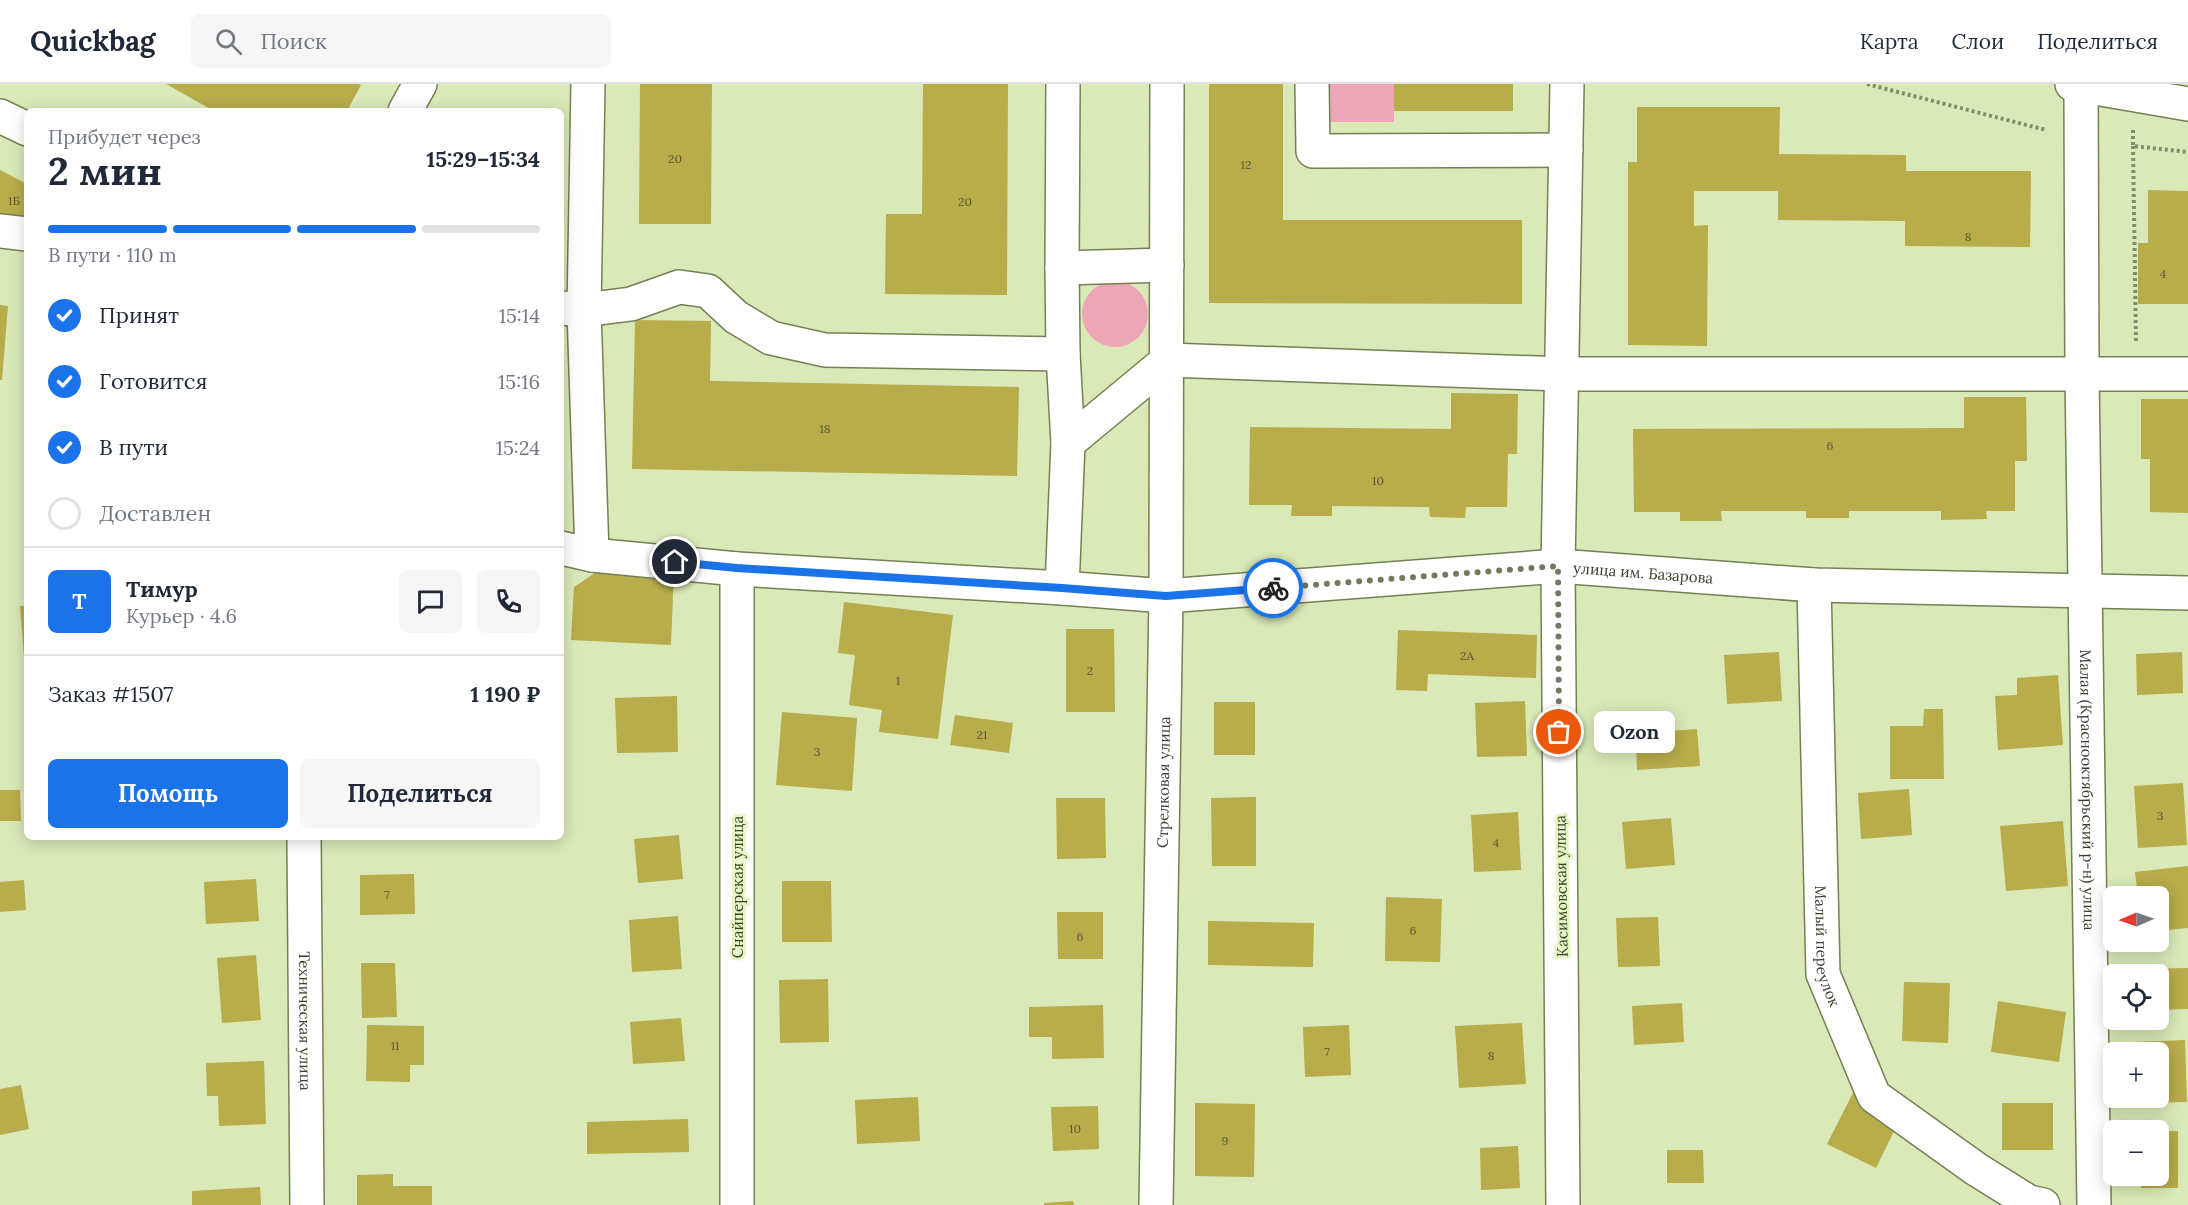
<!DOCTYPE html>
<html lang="ru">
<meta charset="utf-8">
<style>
body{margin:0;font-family:Lora,serif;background:#f6f6f7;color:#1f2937;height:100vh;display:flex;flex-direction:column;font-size:22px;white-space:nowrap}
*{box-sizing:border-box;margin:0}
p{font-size:20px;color:#747a83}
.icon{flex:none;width:33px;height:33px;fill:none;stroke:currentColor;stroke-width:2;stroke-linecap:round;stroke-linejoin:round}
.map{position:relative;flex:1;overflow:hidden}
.drawer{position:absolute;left:24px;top:24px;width:540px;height:732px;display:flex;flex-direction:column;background:#fff;border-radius:9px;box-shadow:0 3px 15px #0003}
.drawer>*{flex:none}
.needle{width:39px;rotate:268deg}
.fabs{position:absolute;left:2103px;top:802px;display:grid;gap:12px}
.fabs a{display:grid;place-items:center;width:66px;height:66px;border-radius:9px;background:#fff;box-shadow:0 3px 15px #0003;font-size:30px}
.pin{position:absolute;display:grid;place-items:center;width:51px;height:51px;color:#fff;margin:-26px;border:3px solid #fff;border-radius:50%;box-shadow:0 2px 6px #0007}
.courier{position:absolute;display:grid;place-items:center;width:60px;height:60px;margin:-30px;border:4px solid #1a73e8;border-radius:50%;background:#fff;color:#222;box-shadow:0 2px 8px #0007}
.bubble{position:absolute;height:42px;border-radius:9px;background:#fff;box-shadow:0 3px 15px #0003;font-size:20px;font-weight:800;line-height:42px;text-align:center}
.head em{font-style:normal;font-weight:800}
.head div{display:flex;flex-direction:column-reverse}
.head{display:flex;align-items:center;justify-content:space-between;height:102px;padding:0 24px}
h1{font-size:39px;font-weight:800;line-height:45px}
.bar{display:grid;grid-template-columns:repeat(4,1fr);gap:9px 6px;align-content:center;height:72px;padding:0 24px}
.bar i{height:8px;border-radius:4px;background:#e0e1e3}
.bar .on{background:#1a73e8}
.bar p{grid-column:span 4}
.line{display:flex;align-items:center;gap:15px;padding:0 24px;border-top:2px solid #e0e1e3}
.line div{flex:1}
.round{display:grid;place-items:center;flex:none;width:63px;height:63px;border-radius:9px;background:#f6f6f7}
ol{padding:0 24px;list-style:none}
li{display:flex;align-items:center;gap:18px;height:66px}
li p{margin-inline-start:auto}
li .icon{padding:6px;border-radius:50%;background:#1a73e8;color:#fff;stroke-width:4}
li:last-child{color:#747a83}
li i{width:33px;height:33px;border:3px solid #e0e1e3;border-radius:50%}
.primary-button{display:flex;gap:12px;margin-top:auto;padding:12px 24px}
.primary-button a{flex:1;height:69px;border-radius:9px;background:#1a73e8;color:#fff;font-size:24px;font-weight:800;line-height:69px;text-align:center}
.primary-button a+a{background:#f6f6f7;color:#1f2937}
header{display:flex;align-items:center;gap:36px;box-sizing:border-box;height:84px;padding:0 30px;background:#fff;border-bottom:2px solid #e0e1e3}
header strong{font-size:28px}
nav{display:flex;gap:33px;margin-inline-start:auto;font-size:21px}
.search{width:420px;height:54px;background:#f6f6f7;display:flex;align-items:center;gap:15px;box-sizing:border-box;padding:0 21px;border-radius:9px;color:#747a83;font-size:22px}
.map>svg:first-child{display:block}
</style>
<header>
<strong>Quickbag</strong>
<div class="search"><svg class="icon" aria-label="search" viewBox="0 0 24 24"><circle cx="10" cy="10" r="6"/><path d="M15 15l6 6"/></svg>Поиск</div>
<nav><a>Карта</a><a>Слои</a><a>Поделиться</a></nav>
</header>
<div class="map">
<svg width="2188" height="1121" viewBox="0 0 2188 1121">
<rect width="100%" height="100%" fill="#d9e9b7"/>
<path fill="#eca6b8" d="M1327 0H1394V38H1327Z
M1082 230a33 33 0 1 1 66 0a33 33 0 1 1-66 0Z"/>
<path fill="#b8ac4b" d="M166 0H359L361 1 347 27H214Z
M640 0H712L711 140H639Z
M923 0H1008L1007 211 885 210 886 130H922Z
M1209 0H1283V136H1522V220L1209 219Z
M1394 0H1513V27H1394Z
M1637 23H1780L1779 70 1906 71V87H2031L2030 163 1905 162V137L1778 136V107H1694V142L1708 141 1707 262 1628 261V78H1637Z
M0 86 27 100V135L0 131Z
M2148 106 2188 107V220H2138V159H2148Z
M0 221 8 222 2 296H0Z
M635 236 711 237 710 297 1019 303 1017 392 632 385Z
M1451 309 1518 310 1517 370H1508L1507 423H1466L1465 434 1430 433 1429 423 1332 422V432H1291L1292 421H1249L1250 343 1451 345Z
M1964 313H2026L2027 377H2015V427H1986L1987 435 1941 436V427H1849V434H1806V427H1721L1722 437H1680V428H1634L1633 345 1964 344Z
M2141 315H2188V429L2150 428V375H2141Z
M604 483 674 486 671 561 571 556 574 503Z
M844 518 953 531 938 655 879 648 882 626 849 621 855 571 838 569Z
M20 522H27V574H24Z
M1066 545H1114L1115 628H1066Z
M1398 546 1537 551 1536 594 1428 590 1427 607 1396 606Z
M1779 568 1782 617 1727 620 1724 571Z
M2182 568 2183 609 2137 611 2136 570Z
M2058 591 2063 661 1998 666 1995 612 2017 611V594Z
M677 612 678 668 617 669 615 614Z
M1525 617 1527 672 1477 673 1475 619Z
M1214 618H1255V671H1214Z
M1924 625H1943L1944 695H1890V642H1923Z
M782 628 857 634 852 707 776 701Z
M955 631 1013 639 1009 669 950 661Z
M1697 645 1700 682 1637 686 1636 660 1656 659 1655 648Z
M2183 699 2187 761 2138 764 2134 702Z
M1909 705 1912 751 1861 755 1858 709Z
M0 706H20L21 737H0Z
M1256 713V782H1212L1211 714Z
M1056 714H1105L1106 774 1057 775Z
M1518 728 1521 786 1474 788 1471 731Z
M1671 734 1675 781 1626 785 1622 738Z
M2063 737 2068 802 2006 807 2000 742Z
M679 751 683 795 638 799 634 755Z
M2188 782V844L2158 847V813H2138L2135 788Z
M414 790 415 830 360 831V791Z
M256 795 259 837 206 840 204 798Z
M24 796 26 826 0 828V798Z
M782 797H831L832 858H782Z
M1386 813 1442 815 1440 878 1385 877Z
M1057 828H1103V875H1058Z
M678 832 682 885 632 888 629 836Z
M1658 833 1660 882 1618 883 1616 834Z
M1208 837 1314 839 1313 883 1208 881Z
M256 871 261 936 222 939 217 874Z
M361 879H395L397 933 362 934Z
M2188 884V925L2158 926V891H2137L2136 885Z
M828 895 829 958 780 959 779 896Z
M1904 898 1950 899 1948 959 1902 957Z
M1998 917 2066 928 2059 978 1991 968Z
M1682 919 1684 958 1634 961 1632 922Z
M1103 921 1104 974 1052 975V953H1029V923Z
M681 934 685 977 633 980 630 938Z
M1522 939 1526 1000 1459 1004 1455 942Z
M367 941 424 942V981H410V998L366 997Z
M1349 941 1351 991 1305 993 1303 943Z
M2185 956 2187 1018 2137 1019V1014H2158V969H2135V958Z
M264 977 266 1040 219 1042 218 1012H207L206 979Z
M21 1001 29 1045 0 1051V1005Z
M1853 1009 1879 1023 1896 1043 1876 1084 1827 1060Z
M918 1013 920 1057 857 1060 855 1016Z
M1195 1019 1255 1020 1254 1093 1195 1092Z
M2002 1019H2053V1066H2002Z
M1098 1022 1099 1065 1053 1067 1051 1023Z
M688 1035 689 1068 587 1070V1038Z
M2158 1047H2178V1104H2141V1092H2158Z
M1518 1062 1520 1104 1481 1106 1480 1064Z
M1667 1066H1703L1704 1099H1667Z
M393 1090V1102H432V1121H357V1091Z
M260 1103 261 1121H192V1107Z
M1073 1117 1074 1121H1044V1119Z"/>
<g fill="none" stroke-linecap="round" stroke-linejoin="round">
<g stroke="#748154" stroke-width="36">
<g id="minor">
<path d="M588 0 584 226 592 471"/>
<path d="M1312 0 1313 67 1566 66"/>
<path d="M2072 0 2188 20"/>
<path id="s1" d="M2081 2 2082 291 2094 1121"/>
<path d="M405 27 420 0"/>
<path d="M0 32 27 45"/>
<path d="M0 147 27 150"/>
<path d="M1062 184 1167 181"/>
<path d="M561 224 584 226 631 220 679 203 708 207 736 233 771 254 825 266 1063 270"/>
<path d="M1068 359 1168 276 1563 290H2188"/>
<path id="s2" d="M561 464 592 471 737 485 1062 504 1166 512 1558 482 1814 501 2188 509"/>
<path id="s3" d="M1814 501 1823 890 1874 1012 1976 1085 2029 1118 2043 1121"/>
<path d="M1062 504 1068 359 1063 270 1062 184 1063 0"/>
<path id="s4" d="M304 753 307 1121"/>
<path d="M737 1121V485"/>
<path id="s5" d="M1156 1121 1166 512 1167 0"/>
<path d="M1563 1121 1558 482 1567 0"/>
</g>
</g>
<path stroke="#828d6b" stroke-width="4" stroke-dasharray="3 3" stroke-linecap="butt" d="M1867 0 2046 46
M2133 46V62L2188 68
M2133 62 2136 257"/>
<use href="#minor" stroke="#fff" stroke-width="33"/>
</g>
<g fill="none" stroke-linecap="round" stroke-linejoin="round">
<path stroke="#717a5c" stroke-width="6" stroke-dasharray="0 10.8" d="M1273 504 1558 482 1559 648"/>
<path stroke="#1a73e8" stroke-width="8" d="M675 478 737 484 1062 504 1166 512 1273 504"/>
</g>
<g text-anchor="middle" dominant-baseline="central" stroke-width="6" stroke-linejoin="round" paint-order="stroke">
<g font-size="12" fill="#595a33">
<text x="675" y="74">20</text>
<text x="1246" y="80">12</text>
<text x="14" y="116">1Б</text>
<text x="965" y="117">20</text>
<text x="1968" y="152">8</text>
<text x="2163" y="189">4</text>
<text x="825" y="344">18</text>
<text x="1830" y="361">6</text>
<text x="1378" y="396">10</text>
<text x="1467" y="571">2А</text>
<text x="1090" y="586">2</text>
<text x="898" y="596">1</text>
<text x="982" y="650">21</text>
<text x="817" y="667">3</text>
<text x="2160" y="731">3</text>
<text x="1496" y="758">4</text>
<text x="387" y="810">7</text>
<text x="1413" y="846">6</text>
<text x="1080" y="852">6</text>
<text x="395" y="961">11</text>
<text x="1327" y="967">7</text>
<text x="1491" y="971">8</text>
<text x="1075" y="1044">10</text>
<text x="1225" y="1056">9</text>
</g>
<g font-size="15" fill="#393f2b" stroke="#e6f6c4">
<text stroke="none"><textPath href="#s2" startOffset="1086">улица им. Базарова</textPath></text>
<text stroke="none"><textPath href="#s5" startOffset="423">Стрелковая улица</textPath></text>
<text stroke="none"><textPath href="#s1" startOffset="704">Малая (Краснооктябрьский р-н) улица</textPath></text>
<text transform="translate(1561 802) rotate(-91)">Касимовская улица</text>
<text transform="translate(737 803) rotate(-90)">Снайперская улица</text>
<text stroke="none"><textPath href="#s3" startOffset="362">Малый переулок</textPath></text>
<text stroke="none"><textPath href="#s4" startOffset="184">Техническая улица</textPath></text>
</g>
</g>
</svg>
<div class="fabs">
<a><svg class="needle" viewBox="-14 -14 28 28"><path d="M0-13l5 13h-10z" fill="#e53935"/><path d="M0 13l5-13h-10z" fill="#747a83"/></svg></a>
<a><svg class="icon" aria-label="locate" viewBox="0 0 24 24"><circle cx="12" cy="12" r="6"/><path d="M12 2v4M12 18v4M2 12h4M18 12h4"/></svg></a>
<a>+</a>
<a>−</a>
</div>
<div class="pin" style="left:1559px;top:648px;background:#ea580c"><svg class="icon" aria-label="bag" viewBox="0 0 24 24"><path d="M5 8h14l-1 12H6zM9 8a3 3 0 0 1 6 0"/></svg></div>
<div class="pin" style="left:675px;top:478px;background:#1f2937"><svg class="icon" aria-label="home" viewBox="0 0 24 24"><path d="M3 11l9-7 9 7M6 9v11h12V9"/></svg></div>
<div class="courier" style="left:1273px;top:504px"><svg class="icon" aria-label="bike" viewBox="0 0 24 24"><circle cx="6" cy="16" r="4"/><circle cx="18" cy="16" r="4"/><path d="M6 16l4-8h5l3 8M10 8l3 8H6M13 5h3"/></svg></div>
<div class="bubble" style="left:1594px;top:627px;width:81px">Ozon</div>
<section class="drawer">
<div class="head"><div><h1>2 мин</h1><p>Прибудет через</p></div><em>15:29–15:34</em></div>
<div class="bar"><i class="on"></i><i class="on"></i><i class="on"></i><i></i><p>В пути · 110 m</p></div>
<ol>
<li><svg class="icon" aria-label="check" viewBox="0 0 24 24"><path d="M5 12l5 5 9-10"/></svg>Принят<p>15:14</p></li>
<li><svg class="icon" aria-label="check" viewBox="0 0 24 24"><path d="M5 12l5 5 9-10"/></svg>Готовится<p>15:16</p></li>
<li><svg class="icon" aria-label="check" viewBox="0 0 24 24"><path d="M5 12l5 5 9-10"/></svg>В пути<p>15:24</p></li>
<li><i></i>Доставлен</li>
</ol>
<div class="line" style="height:108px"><b class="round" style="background:#1a73e8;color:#fff">Т</b><div><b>Тимур</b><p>Курьер · 4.6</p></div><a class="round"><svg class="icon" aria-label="chat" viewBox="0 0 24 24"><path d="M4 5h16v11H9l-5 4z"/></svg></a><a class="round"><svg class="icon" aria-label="phone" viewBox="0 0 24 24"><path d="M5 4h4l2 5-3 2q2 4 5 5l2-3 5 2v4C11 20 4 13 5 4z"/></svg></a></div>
<div class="line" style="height:78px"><div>Заказ #1507</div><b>1 190 ₽</b></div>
<div class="primary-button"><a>Помощь</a><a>Поделиться</a></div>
</section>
</div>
